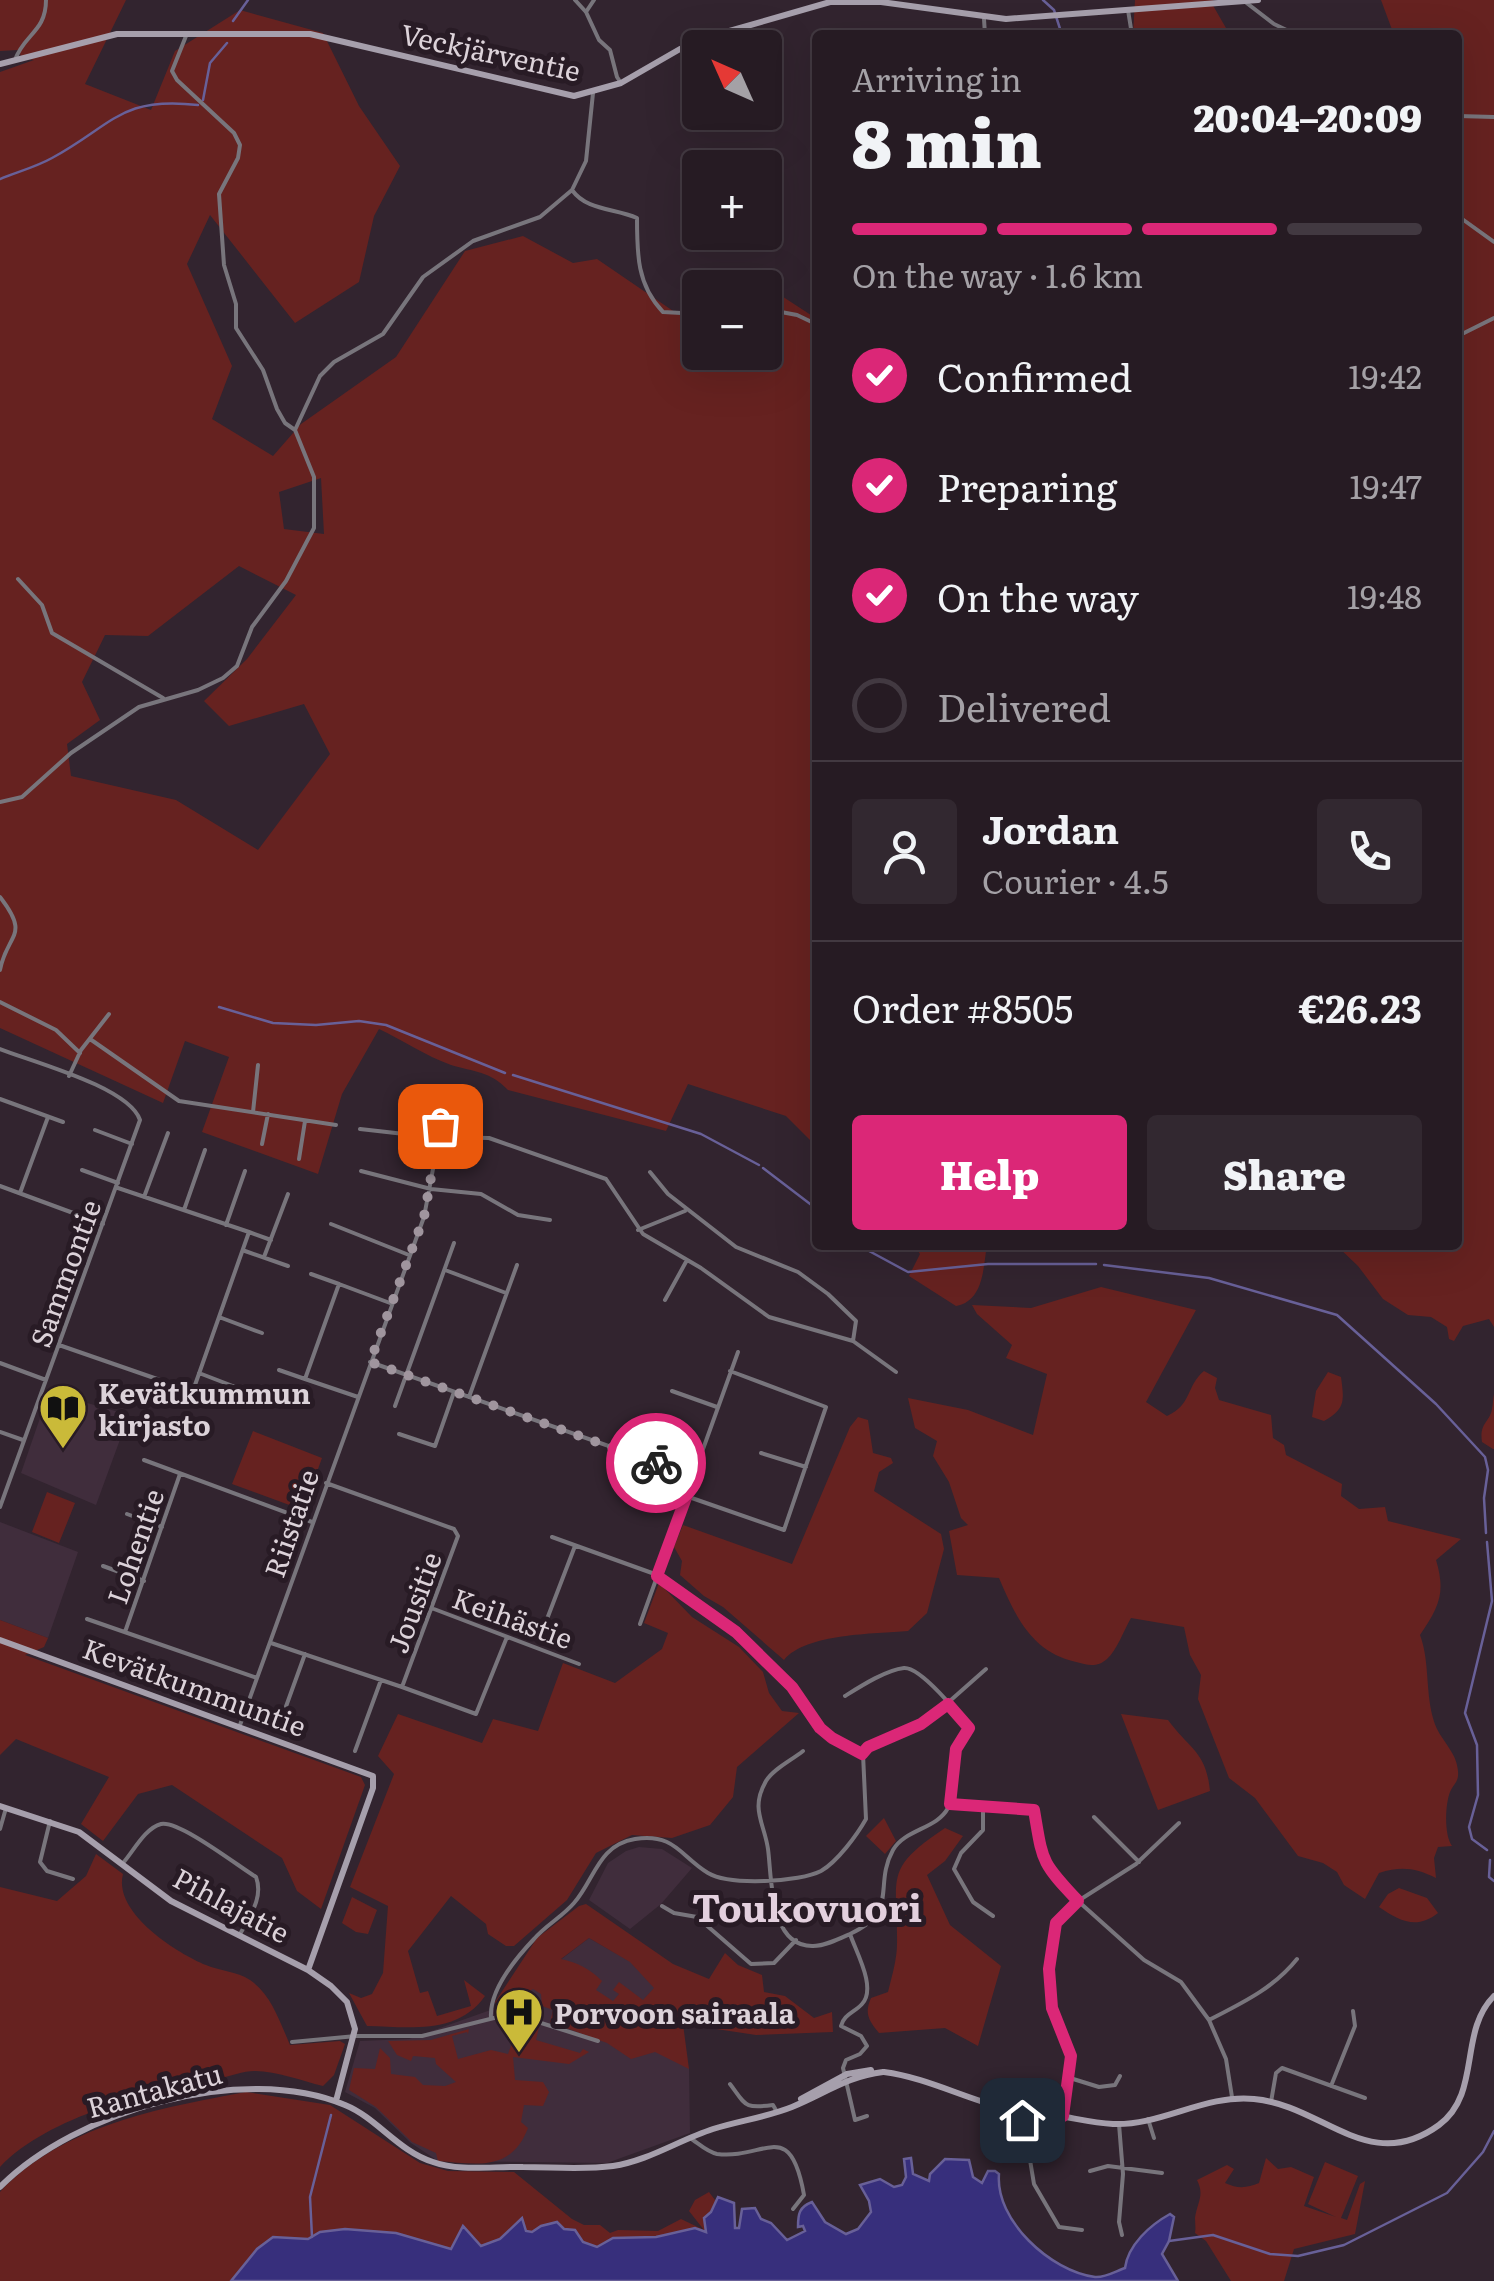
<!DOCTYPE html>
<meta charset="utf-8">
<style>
body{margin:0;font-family:Literata,serif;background:#322830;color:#f1f3f6;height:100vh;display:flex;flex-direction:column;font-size:38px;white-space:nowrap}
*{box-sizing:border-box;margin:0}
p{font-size:32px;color:#a4a1a6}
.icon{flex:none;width:55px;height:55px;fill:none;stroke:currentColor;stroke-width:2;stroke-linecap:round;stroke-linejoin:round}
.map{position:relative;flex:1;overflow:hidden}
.sheet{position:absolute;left:812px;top:30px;width:650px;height:1220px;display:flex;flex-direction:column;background:#261b23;border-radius:10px;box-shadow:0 10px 40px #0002,0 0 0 2px #423941}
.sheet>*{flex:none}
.needle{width:65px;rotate:315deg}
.tools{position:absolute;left:682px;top:30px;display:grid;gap:20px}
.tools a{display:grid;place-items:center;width:100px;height:100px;border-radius:10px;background:#261b23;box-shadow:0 10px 40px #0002,0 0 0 2px #423941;font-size:50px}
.pin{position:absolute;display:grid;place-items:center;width:85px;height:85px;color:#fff;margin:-42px;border-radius:20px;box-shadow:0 5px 15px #0006}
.courier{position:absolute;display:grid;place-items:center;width:100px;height:100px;margin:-50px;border:8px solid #db2777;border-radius:50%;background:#fff;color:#222;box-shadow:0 2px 12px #0007}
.head em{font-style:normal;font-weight:800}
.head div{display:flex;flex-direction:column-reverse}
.head{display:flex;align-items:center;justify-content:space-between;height:170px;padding:0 40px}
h1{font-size:65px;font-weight:800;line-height:75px}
.bar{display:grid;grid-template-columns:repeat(4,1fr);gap:15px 10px;align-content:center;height:120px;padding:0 40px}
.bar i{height:12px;border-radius:8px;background:#423941}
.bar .on{background:#db2777}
.bar p{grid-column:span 4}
.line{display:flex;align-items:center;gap:25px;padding:0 40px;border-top:2px solid #423941}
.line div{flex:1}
.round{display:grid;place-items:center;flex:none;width:105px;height:105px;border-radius:10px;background:#322830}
ol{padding:0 40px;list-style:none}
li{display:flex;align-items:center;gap:30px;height:110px}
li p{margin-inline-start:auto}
li .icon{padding:10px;border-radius:50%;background:#db2777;color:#fff;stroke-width:4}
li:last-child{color:#a4a1a6}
li i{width:55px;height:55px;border:5px solid #423941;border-radius:50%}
.action{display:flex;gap:20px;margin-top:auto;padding:20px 40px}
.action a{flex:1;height:115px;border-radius:10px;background:#db2777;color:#fff;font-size:40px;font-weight:800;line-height:115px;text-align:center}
.action a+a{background:#322830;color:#f1f3f6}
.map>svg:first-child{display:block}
</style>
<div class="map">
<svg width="1494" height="2281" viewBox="0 0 1494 2281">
<rect width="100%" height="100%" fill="#32242f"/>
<path fill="#402d3c" d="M49 1392 129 1415 96 1505 21 1473Z
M0 1522 78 1552 48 1638 0 1620Z
M639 1847 662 1849 692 1868 661 1904 630 1929 589 1900 608 1863 626 1851Z
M589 1938 631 1962 655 1988 689 2069 690 2133 607 2163 438 2161 411 2143 375 2108 345 2092 360 2041 409 2039 499 2007Z"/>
<path fill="#662220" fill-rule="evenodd" d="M0 0H126L85 84 151 110 175 51 240 10 323 33 359 106 400 166 374 216 359 282 295 323 210 215 187 264 232 366 212 419 273 456 301 424 396 357 465 251 523 236 573 263 597 259 679 315 700 309V352H765V291L771 289 817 319V1147L786 1116 688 1084 666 1131 508 1090C490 1071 474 1072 451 1065 426 1056 402 1040 379 1029L342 1094 318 1174 202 1132 229 1057 185 1041 163 1103 0 1028V72L34 60 22 58 18 50 0 51ZM321 478 324 534 284 529 279 492ZM239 566 296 595 247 659 204 701 229 726 304 704 330 754 258 850 176 800 71 776 67 744 100 720 82 682 105 635 148 636Z
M1135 0H1214L1211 2 1230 35H1133Z
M1381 0H1494V1327L1489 1319 1463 1326 1454 1341 1449 1339 1447 1327 1431 1317 1408 1315 1383 1299 1358 1266 1336 1245H1458V35H1394Z
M914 1245H987C983 1268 984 1301 956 1306L909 1276 920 1254Z
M1101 1287 1196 1310 1146 1402 1167 1416C1192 1405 1186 1386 1204 1371L1217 1378 1215 1388 1219 1400 1271 1415 1273 1438 1284 1445 1286 1455 1342 1484 1341 1496 1359 1509 1385 1507 1388 1521 1461 1539 1436 1560C1446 1593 1439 1607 1420 1635 1431 1664 1424 1700 1437 1729 1444 1743 1457 1754 1458 1771 1459 1782 1454 1783 1450 1792 1445 1805 1444 1835 1452 1846L1438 1847 1434 1858 1436 1878C1415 1868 1402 1866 1379 1873L1365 1899 1344 1885 1337 1872 1323 1863 1298 1856 1255 1798 1229 1778 1198 1699 1201 1675 1190 1655 1184 1627 1131 1618C1124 1630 1117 1650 1107 1659 1097 1668 1087 1665 1076 1662 1032 1652 1016 1618 999 1578L957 1575 949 1531 968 1525 961 1518 949 1482 933 1456 937 1441 915 1428 908 1398 968 1410 1033 1435 1047 1374 1006 1358 1012 1345 977 1314 972 1305 1031 1308Z
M1328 1372 1341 1377C1344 1400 1346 1409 1324 1421L1312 1417 1316 1391Z
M1494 1394V1449H1493L1482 1442C1479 1423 1490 1422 1492 1409 1493 1404 1493 1399 1494 1394Z
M858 1417 868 1420 873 1453 891 1458 893 1463 879 1472 874 1491 941 1534 944 1549 927 1613 908 1631C875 1634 806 1633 784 1660L723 1607 704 1596 680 1575 682 1561 674 1547 683 1525 792 1564 850 1427Z
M253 1431 322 1458 303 1510 232 1484Z
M47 1492 75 1503 59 1543 32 1532Z
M659 1583 692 1617 739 1647 763 1672 769 1693 782 1711 799 1713 737 1767 733 1797 710 1825 672 1838 632 1835 596 1853 567 1900 514 1946H506L488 1934 486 1924 451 1896 408 1951 420 1993 428 1991 437 2016 471 2006 464 1980 485 1996C458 2035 409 2027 367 2026L349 1993 361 1998 372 1994 383 1973 388 1906 350 1887 394 1774 378 1756 398 1714 482 1743 493 1719 538 1731 563 1663 615 1683 662 1649 668 1633 644 1623Z
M0 1620 48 1638 44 1647 25 1655 361 1777 365 1785 321 1909 297 1891 282 1858 172 1785 138 1794 103 1841 81 1824 109 1777 16 1739 0 1755Z
M1121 1714 1168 1720C1190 1750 1206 1751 1210 1791L1158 1810Z
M884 1818 896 1841 885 1854 866 1836Z
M945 1828 963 1836 945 1861 927 1875 950 1925 1001 1966 978 2046 945 2028 879 2033C869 2021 864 2014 871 1998L888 1992C892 1976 897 1959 897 1944 898 1877 882 1870 945 1828Z
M96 1854 123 1874C113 1912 175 1952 206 1965 219 1971 237 1971 250 1980 271 1994 280 2022 290 2045L340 2041 345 2044 334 2075 323 2086C302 2081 277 2071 255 2071 243 2071 230 2076 218 2079 151 2091 48 2116 0 2167V1887L57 1901 86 1876Z
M1399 1888 1427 1898 1438 1913C1417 1930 1399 1921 1379 1907L1388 1894Z
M352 1897 377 1910 368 1934 356 1932 342 1923Z
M586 1904 673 1964 709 1979 725 1953 738 1965 762 1975 764 1992 785 1996 814 2018 832 2012 833 2032 756 2035 683 2024 689 2069 655 2052 631 2059 607 2043 550 2022 553 2010 542 2006 541 1994 533 1989 522 1996 516 2012 499 2007 495 2002 537 1938 579 1906ZM589 1938 630 1962 654 1988 643 2000 619 1982 613 1990 619 1994 613 2001 596 1990 602 1981C589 1968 578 1963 561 1959ZM557 2005 587 2012V2013L579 2024 554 2017Z
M520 2021 539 2027 536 2040 580 2053 583 2049 589 2052 569 2064 513 2057 515 2080 543 2082 549 2092 543 2106 524 2105 521 2122 528 2128C511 2172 477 2164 438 2161L436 2153 412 2142 376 2107 349 2090 354 2068 375 2069 380 2048 390 2058 391 2074 415 2077 423 2085 445 2086 456 2082 436 2064 435 2058 413 2056 411 2061 397 2055 388 2041 431 2040 469 2029 468 2034 467 2032 452 2036 458 2059 491 2050 508 2054Z
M246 2092 330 2105 420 2163 448 2171 514 2172 572 2219 584 2225H600L610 2233 618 2230 658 2231 681 2219 704 2230 689 2211 695 2200 709 2192 718 2204 715 2218 681 2281H0V2192C63 2125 160 2108 246 2092Z
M1266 2158 1278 2169 1291 2167 1314 2177 1304 2206 1336 2217 1308 2204 1325 2162 1358 2176 1341 2218 1347 2220 1360 2184 1365 2181 1355 2234 1294 2249 1284 2281H1231L1206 2241 1195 2233C1196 2228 1195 2223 1195 2218 1197 2202 1205 2196 1197 2180L1227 2165 1234 2169 1225 2183C1238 2189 1247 2188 1259 2183Z"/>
<path fill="#372f7c" stroke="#686098" stroke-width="2.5" d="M911 2158 913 2174 929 2181 930 2174 945 2159 969 2160 973 2177 982 2183 988 2171H995L999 2174C995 2220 1050 2271 1095 2277 1105 2278 1116 2271 1125 2268 1128 2245 1150 2225 1170 2214L1174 2217 1169 2241 1162 2254 1178 2281H231L257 2249 273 2237 308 2239 320 2232 345 2229 396 2233 451 2249 463 2226 481 2246 500 2239 522 2218 526 2231 532 2232 541 2226 557 2222 564 2229 575 2230 583 2242 597 2247 613 2238 656 2237 695 2228 706 2232 704 2218 711 2212 718 2197 734 2203 735 2228H739L742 2209 755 2208 761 2219 771 2223 787 2240 805 2231 803 2226 798 2227C798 2214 799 2207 812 2202L825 2222 846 2234 858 2229 871 2212 869 2201 860 2185 880 2179 894 2187 902 2185 906 2177 904 2159Z"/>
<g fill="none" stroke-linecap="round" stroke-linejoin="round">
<path stroke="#686098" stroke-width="2.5" d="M1043 0 1054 10 1062 35
M233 21 248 0
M203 100 210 63 227 43
M0 179C17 172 36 167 52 158 113 125 120 96 198 105
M219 1007 273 1023 316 1025 359 1021 386 1025 505 1073
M513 1075 701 1134 759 1165
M763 1168 818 1210
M858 1245 908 1272 988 1264H1096
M1104 1265 1209 1278 1337 1315 1436 1404 1485 1457 1488 1470 1484 1498 1486 1533
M1487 1542 1492 1601 1465 1713 1477 1745 1478 1795 1469 1827 1472 1839 1487 1850
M1490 1860 1489 1877 1494 1881
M312 2237 310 2197 331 2115
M1169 2241 1213 2235 1270 2254 1298 2256 1344 2245 1447 2193 1483 2152 1494 2131"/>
<path stroke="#78757c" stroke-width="4" d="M575 0 586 12 599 40 610 50 617 77 621 83
M1244 1 1274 24 1297 35
M1128 10 1132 35
M586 12 594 0
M984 19 985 35
M186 36 172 71 177 80 234 133 240 145 238 158 219 194 224 265 236 304V328L263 370 277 409 285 423 295 430
M15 60C24 34 46 32 46 0
M1458 116 1494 117
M572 190C587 211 615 208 637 218 637 254 637 285 663 312L700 314
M1458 216 1494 242
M765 309 797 315 818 325
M1458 336 1494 318
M18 579 42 605 52 633 163 698
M0 802 22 797 71 753 139 707 198 690 223 678 237 666 252 627 286 581 314 528V477L295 430 320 376 334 362 383 334 423 277 473 241 540 217 572 190 586 161 593 93
M0 897C31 937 7 933 0 970
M0 1002 56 1030 80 1053
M90 1039 179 1101 336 1125
M0 1049C33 1062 129 1087 140 1120L0 1507
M69 1076 81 1050 109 1014
M0 1099 63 1122
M253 1112 258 1065
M360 1129 431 1137 489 1138 606 1179 643 1234 701 1268 769 1317 853 1341 896 1372
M95 1130 132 1144
M262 1144 268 1114
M299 1159 305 1121
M82 1170 118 1183
M361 1171 431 1189 481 1194 518 1215 550 1220
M650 1172 668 1194 736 1247 798 1272 828 1294 856 1321 853 1341
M0 1186 103 1224
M20 1193 48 1117
M144 1197 168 1133
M184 1210 205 1150
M331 1224 409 1255
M226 1225 245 1171
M638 1230 685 1211
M249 1232 271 1240
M245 1251 288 1266
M264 1257 288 1194
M445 1270 506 1293
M311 1274 339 1284
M665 1300 687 1260
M219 1317 262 1333
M59 1345 186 1389 195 1385 249 1232 118 1188
M370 1362 694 1476
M0 1363 46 1380
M279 1370 305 1379
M199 1373 238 1388
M672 1391 717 1407
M358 1397 305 1379 339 1284 390 1303
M469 1397 517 1265
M395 1406 454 1243
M0 1432 23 1440
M399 1434 435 1446 454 1392
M761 1453 806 1467
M144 1460 312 1522
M686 1496 784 1530 826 1407 730 1371
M127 1514 162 1527
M552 1537 652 1573 668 1582 743 1638 792 1687 812 1718 831 1738 861 1753
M103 1566 144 1581
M434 1609 579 1664
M87 1619 257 1678
M547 1619 575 1546
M640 1624 738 1352
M125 1632 180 1474
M271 1643 402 1687 458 1536 454 1529 326 1483
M402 1687 476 1714 507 1637
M845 1696C861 1686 886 1670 904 1668 921 1667 959 1714 969 1728 966 1735 959 1739 957 1747 950 1766 958 1790 948 1808 937 1829 905 1829 893 1850 873 1886 900 1911 850 1934 856 1952 877 1988 862 2004 854 2013 844 2014 841 2026L861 2036 867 2046 860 2054 846 2060 843 2068 855 2120 867 2116
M280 1723 305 1654
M240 1725 424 1217 445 1105
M355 1751 381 1680
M803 1751C792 1760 773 1769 766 1781 750 1809 764 1822 768 1849 772 1878 769 1947 813 1946 825 1946 839 1939 850 1934
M950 1804 1034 1810 1041 1856 1047 1868 1078 1901 1144 1960 1181 1982 1209 2020 1226 2059 1232 2097
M983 1807V1830L961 1853 954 1869 973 1902 993 1916
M1094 1817 1139 1862
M50 1821 40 1862 47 1871 73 1879
M0 1829 6 1808
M123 1863C133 1852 145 1828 161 1824 179 1820 238 1866 256 1877 264 1898 249 1917 239 1936
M662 1906 674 1913 697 1917 751 1964 774 1963 796 1940
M491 2018C489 1991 516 1958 534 1939 546 1925 562 1917 574 1903 595 1879 598 1845 635 1839 675 1833 680 1856 708 1873 730 1886 800 1882 821 1871 837 1862 857 1835 866 1819L863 1754 868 1747 934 1715 986 1669
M1209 2020C1242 2003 1274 1988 1297 1959
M292 2042 356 2036H422L506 2015 519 2016 598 2041
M1070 2078 1099 2087 1115 2085 1120 2076
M730 2084C746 2105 743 2109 773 2105L777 2112
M1331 2086 1355 2026 1353 2011
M1271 2102 1276 2073 1282 2068 1365 2098
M1022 2112 1034 2184 1059 2227 1082 2230
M1063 2117 1071 2056 1048 1995 1049 1969 1056 1923 1078 1901 1136 1864 1179 1823
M1148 2119 1154 2138
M1119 2124 1123 2174 1119 2222 1122 2235
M690 2138C698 2143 707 2152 717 2154 765 2160 790 2116 804 2195L793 2209
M1090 2171 1108 2166 1162 2173"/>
<path stroke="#a69fac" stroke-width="6" d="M0 64 117 34H310L574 96 621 83 680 49 719 34 830 2H881L1006 19 1258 0
M0 1640 373 1776V1788L308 1970
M0 1806 79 1832 171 1901 308 1970 331 1986 347 2002 355 2029 336 2101
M884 2072C922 2077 956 2094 993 2105 1015 2112 1038 2113 1060 2116 1078 2119 1095 2123 1113 2124 1161 2126 1205 2094 1254 2099 1323 2105 1369 2176 1439 2125 1482 2093 1458 2032 1494 1996
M801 2099 847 2074 871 2070
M0 2187C75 2111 243 2062 345 2105 377 2118 398 2151 433 2162 460 2172 494 2166 523 2167 553 2167 583 2170 613 2166 648 2161 679 2140 713 2129 739 2121 767 2117 792 2107 824 2094 848 2076 883 2072"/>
</g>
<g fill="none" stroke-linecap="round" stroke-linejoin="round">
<path stroke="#a0959e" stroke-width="10" stroke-dasharray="0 18" d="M440 1126 424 1217 370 1362 656 1463"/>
<path stroke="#db2777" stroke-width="12" d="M656 1463 694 1476 657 1576 736 1632 792 1687 820 1728 832 1738 862 1754 868 1747 921 1724 948 1704 969 1728 956 1749 950 1804 1034 1810C1043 1862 1040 1861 1078 1901L1056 1923 1049 1969 1052 2008 1071 2056 1063 2116 1022 2112V2120"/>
</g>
<defs>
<g id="library-pin" transform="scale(2.5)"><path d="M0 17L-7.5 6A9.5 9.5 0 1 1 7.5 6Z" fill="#caba39" stroke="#281b25"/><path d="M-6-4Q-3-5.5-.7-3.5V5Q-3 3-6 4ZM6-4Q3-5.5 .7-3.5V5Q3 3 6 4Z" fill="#111"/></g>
<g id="hospital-pin" transform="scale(2.5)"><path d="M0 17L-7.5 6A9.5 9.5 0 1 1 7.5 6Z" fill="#caba39" stroke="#281b25"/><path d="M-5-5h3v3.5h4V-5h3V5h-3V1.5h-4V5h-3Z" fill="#111"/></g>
</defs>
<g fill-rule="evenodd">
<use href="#library-pin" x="63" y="1408"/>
<use href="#hospital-pin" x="519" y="2012"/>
</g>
<g text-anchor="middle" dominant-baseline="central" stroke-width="10" stroke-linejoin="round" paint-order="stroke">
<g font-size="28" fill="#dcd2d9" stroke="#281b25">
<text transform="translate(491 51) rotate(12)">Veckjärventie</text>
<text transform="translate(64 1273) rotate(-70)">Sammontie</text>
<text transform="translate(290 1523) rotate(-71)">Riistatie</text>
<text transform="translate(134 1546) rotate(-71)">Lohentie</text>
<text transform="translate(413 1602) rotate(-70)">Jousitie</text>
<text transform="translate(513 1617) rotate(20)">Keihästie</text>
<text transform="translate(195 1686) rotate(20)">Kevätkummuntie</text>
<text transform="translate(232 1904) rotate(28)">Pihlajatie</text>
<text transform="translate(154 2089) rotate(-15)">Rantakatu</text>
</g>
<g font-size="28" font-weight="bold" fill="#dcd2d9" stroke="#281b25" text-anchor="start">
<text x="98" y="1392">Kevätkummun<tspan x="98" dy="32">kirjasto</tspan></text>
<text x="554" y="2012">Porvoon sairaala</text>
</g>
<g font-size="38" font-weight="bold" fill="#e3d0de" stroke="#281b25">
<text x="807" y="1905">Toukovuori</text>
</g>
</g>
</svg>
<div class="tools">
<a><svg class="needle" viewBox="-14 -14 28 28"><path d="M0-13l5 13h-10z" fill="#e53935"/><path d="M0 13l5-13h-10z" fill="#a4a1a6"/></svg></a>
<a>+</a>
<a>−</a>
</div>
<div class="pin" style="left:440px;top:1126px;background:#ea580c"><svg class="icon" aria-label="bag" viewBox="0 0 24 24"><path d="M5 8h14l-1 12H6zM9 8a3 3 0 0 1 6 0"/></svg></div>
<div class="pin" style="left:1022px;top:2120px;background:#1f2937"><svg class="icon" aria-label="home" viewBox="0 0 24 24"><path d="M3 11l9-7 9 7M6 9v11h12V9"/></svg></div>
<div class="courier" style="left:656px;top:1463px"><svg class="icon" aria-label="bike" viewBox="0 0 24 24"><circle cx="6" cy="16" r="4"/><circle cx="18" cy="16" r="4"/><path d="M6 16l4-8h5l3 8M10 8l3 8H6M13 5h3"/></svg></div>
<section class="sheet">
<div class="head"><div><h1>8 min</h1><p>Arriving in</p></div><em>20:04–20:09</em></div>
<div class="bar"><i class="on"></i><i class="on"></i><i class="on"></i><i></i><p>On the way · 1.6 km</p></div>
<ol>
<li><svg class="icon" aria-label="check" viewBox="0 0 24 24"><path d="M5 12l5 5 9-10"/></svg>Confirmed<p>19:42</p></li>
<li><svg class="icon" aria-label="check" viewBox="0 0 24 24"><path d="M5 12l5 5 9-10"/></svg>Preparing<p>19:47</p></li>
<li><svg class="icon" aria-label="check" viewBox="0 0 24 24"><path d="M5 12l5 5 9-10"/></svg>On the way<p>19:48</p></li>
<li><i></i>Delivered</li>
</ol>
<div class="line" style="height:180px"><a class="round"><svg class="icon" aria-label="person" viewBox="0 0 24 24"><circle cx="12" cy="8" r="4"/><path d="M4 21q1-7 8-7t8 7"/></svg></a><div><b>Jordan</b><p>Courier · 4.5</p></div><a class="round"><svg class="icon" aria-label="phone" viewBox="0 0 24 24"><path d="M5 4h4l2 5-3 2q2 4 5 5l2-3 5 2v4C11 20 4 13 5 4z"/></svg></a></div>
<div class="line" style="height:130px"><div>Order #8505</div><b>€26.23</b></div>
<div class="action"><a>Help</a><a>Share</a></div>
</section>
</div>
